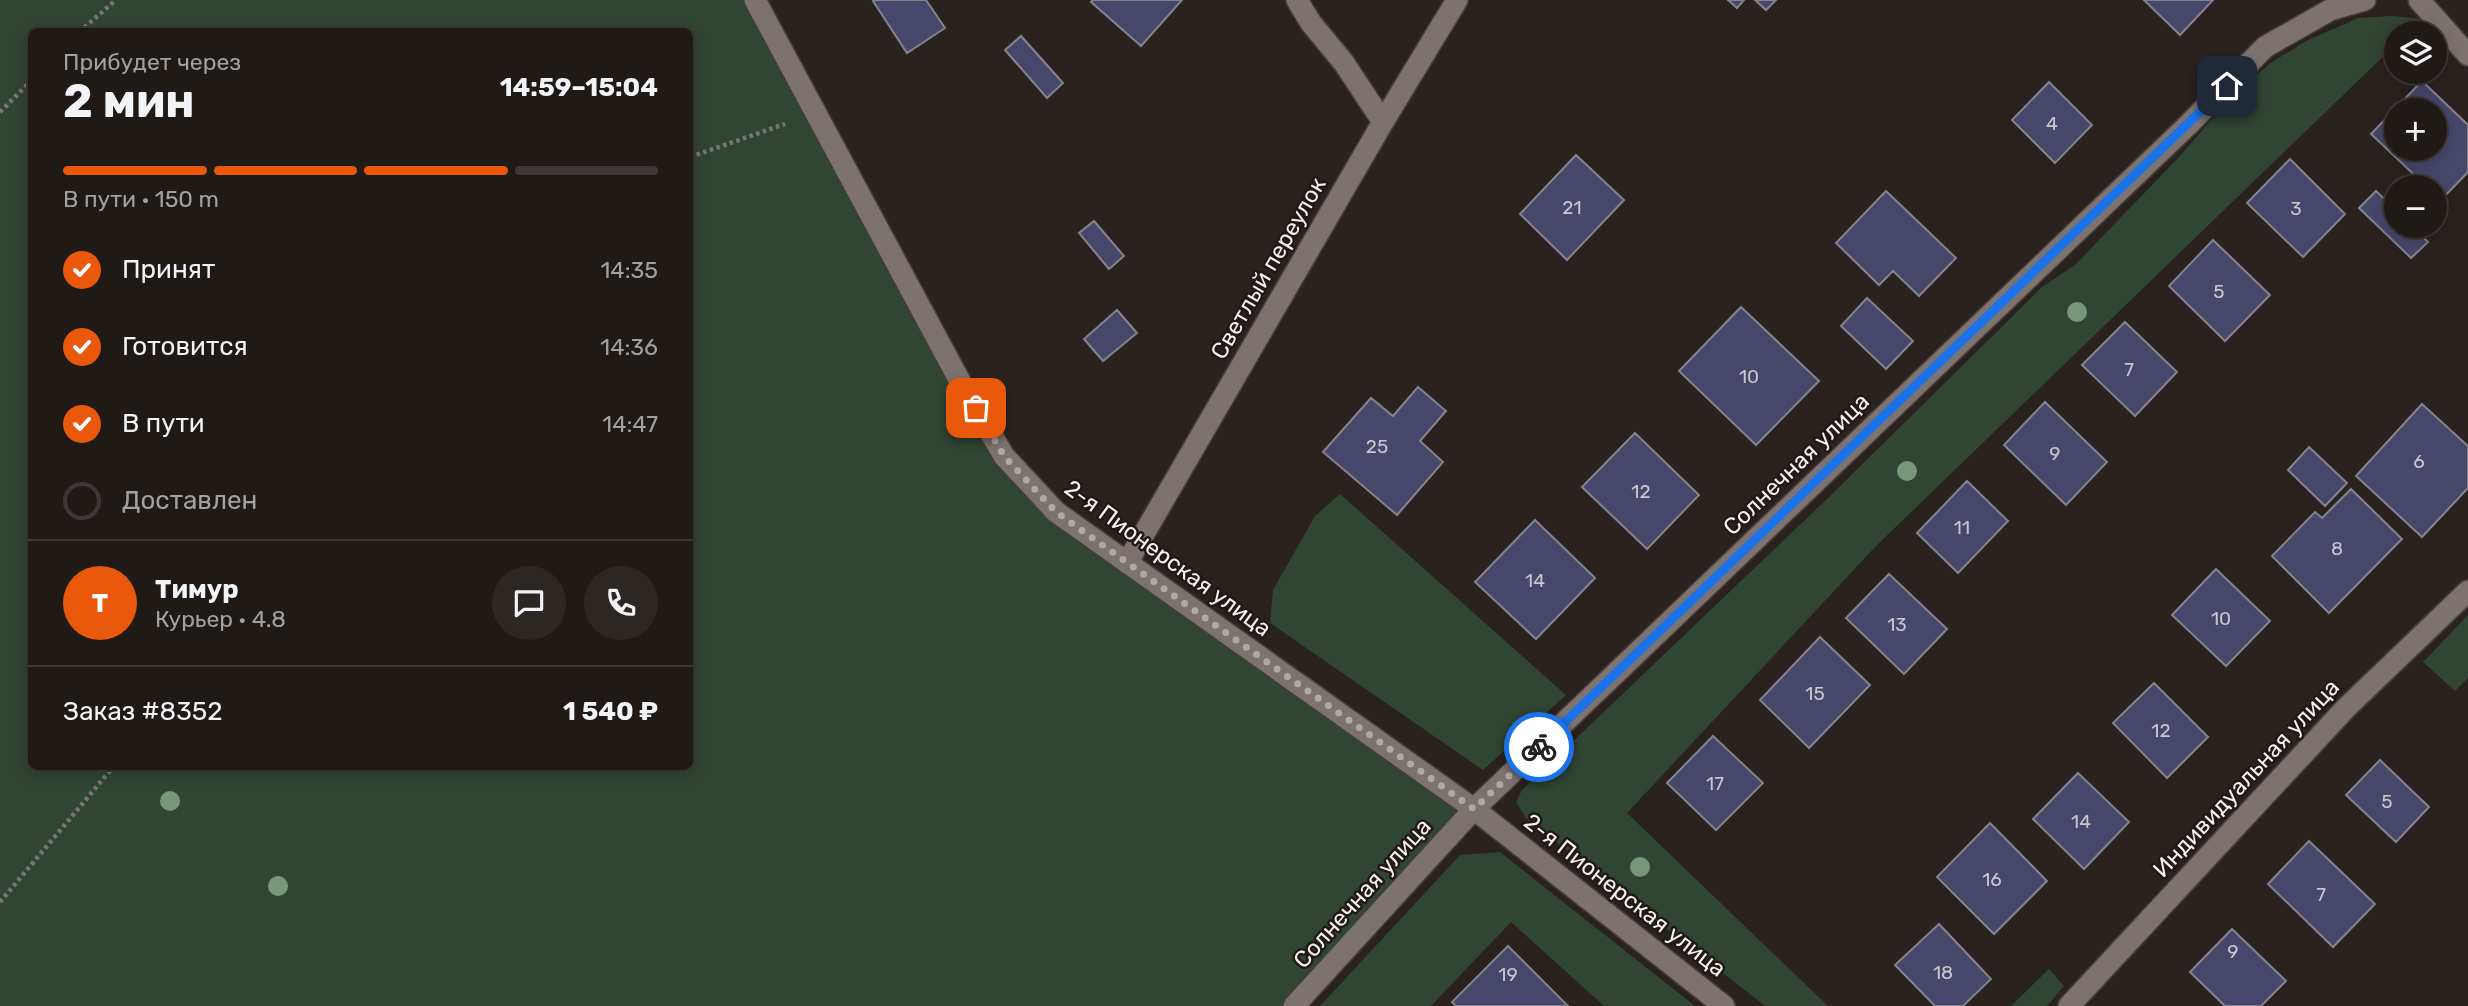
<!DOCTYPE html>
<html lang="ru">
<meta charset="utf-8">
<style>
body{margin:0;font-family:Rubik,sans-serif;background:#2d2724;color:#f1f3f6;height:100vh;display:flex;flex-direction:column;font-size:26px;white-space:nowrap}
*{box-sizing:border-box;margin:0}
p{font-size:23px;color:#a2a1a1}
.icon{flex:none;width:38px;height:38px;fill:none;stroke:currentColor;stroke-width:2;stroke-linecap:round;stroke-linejoin:round}
.map{position:relative;flex:1;overflow:hidden}
.drawer{position:absolute;left:28px;top:28px;width:665px;height:742px;display:flex;flex-direction:column;background:#201a17;border-radius:10px;box-shadow:0 4px 18px #0003,0 0 0 2px #3d3836}
.drawer>*{flex:none}
.fabs{position:absolute;left:2384px;top:21px;display:grid;gap:14px}
.fabs a{display:grid;place-items:center;width:63px;height:63px;border-radius:50%;background:#201a17;box-shadow:0 4px 18px #0003,0 0 0 2px #3d3836;font-size:35px}
.pin{position:absolute;display:grid;place-items:center;width:60px;height:60px;color:#fff;margin:-30px;border-radius:14px;box-shadow:0 4px 10px #0006}
.courier{position:absolute;display:grid;place-items:center;width:70px;height:70px;margin:-35px;border:5px solid #1a73e8;border-radius:50%;background:#fff;color:#222;box-shadow:0 2px 9px #0007}
.headline em{font-style:normal;font-weight:700}
.headline div{display:flex;flex-direction:column-reverse}
.headline{display:flex;align-items:center;justify-content:space-between;height:119px;padding:0 35px}
h1{font-size:46px;font-weight:700;line-height:52px}
.bar{display:grid;grid-template-columns:repeat(4,1fr);gap:10px 7px;align-content:center;height:84px;padding:0 35px}
.bar i{height:9px;border-radius:5px;background:#3d3836}
.bar .selected{background:#ea580c}
.bar p{grid-column:span 4}
.line{display:flex;align-items:center;gap:18px;padding:0 35px;border-top:2px solid #3d3836}
.line div{flex:1}
.round{display:grid;place-items:center;flex:none;width:74px;height:74px;border-radius:37px;background:#2d2724}
ol{padding:0 35px;list-style:none}
li{display:flex;align-items:center;gap:21px;height:77px}
li p{margin-inline-start:auto}
li .icon{padding:7px;border-radius:50%;background:#ea580c;color:#fff;stroke-width:4}
li:last-child{color:#a2a1a1}
li i{width:38px;height:38px;border:4px solid #3d3836;border-radius:50%}
.map>svg:first-child{display:block}
</style>
<div class="map">
<svg width="2468" height="1006" viewBox="0 0 2468 1006">
<rect width="100%" height="100%" fill="#2a221f"/>
<path fill="#314534" fill-rule="evenodd" d="M0 0H755L962 385 1056 512 1474 809 1294 1006H0ZM32 32H690V766H32Z
M2391 16 2422 19 2407 33H2396V44L1876 546 1627 813 1828 1006H1765L1526 818 1516 802 1522 790 1828 498 2042 287 2075 265 2179 157 2226 103 2269 64 2306 41 2358 18Z
M1340 494 1566 695 1483 770 1270 623 1273 590 1315 516Z
M2468 615V678L2455 691 2423 662Z
M1500 852 1695 1006H1604L1511 922 1431 1006H1320L1460 855Z
M2049 969 2064 986 2047 1006H2011Z"/>
<path fill="#47476c" stroke="#83838c" stroke-width="2" fill-rule="evenodd" d="M875 0H926L945 28 907 53 873 1Z
M1093 0H1182L1141 46 1091 2Z
M1728 0H1744L1737 8Z
M1755 0H1776L1766 10Z
M2144 0H2213L2180 35Z
M1021 36 1063 83 1047 98 1005 50Z
M2422 81 2468 125V172L2441 200 2434 194V187H2427L2371 134ZM2396 110H2434V149H2396Z
M2049 82 2092 125 2055 163 2012 120Z
M1576 155 1624 200 1567 260 1520 214Z
M2290 159 2345 214 2303 257 2247 203Z
M1886 191 1956 258 1919 296 1893 271 1879 285 1836 243Z
M2376 191 2396 210V226H2412L2428 242 2411 258 2359 208Z
M1094 221 1124 256 1109 269 1079 233Z
M2213 240 2270 295 2225 341 2169 286Z
M1867 298 1913 341 1886 369 1841 326Z
M1741 307 1819 381 1756 445 1679 371Z
M1117 310 1137 333 1103 361 1084 339Z
M2125 322 2177 372 2135 416 2082 365Z
M1418 387 1446 411 1420 441 1443 462 1397 515 1323 452 1371 398 1393 416Z
M2045 402 2107 462 2066 505 2004 445Z
M2422 404 2468 446V488L2422 537 2356 476Z
M1635 433 1699 495 1647 549 1582 487Z
M2309 447 2347 483 2325 506 2288 470Z
M1967 481 2008 521 1958 573 1917 533Z
M2351 489 2402 539 2329 613 2272 556 2315 512 2322 518Z
M1535 520 1595 578 1536 639 1475 582Z
M2216 569 2270 621 2226 666 2172 615Z
M1889 574 1947 629 1904 674 1846 618Z
M1820 637 1870 685 1809 748 1760 700Z
M2154 683 2208 737 2167 778 2113 723Z
M1713 736 1763 783 1716 830 1667 783Z
M2380 760 2429 807 2396 842 2346 795Z
M2078 773 2129 822 2084 869 2033 819Z
M1990 823 2047 881 1994 934 1937 877Z
M2309 841 2375 904 2333 947 2268 884Z
M1939 924 1991 979 1963 1006H1935L1895 965Z
M2232 929 2286 981 2261 1006H2225L2190 972Z
M1508 946 1568 1006H1456L1452 1002Z"/>
<g fill="none" stroke-linecap="round" stroke-linejoin="round">
<g stroke="#443e3c" stroke-width="24">
<path id="minor" d="M755 0 962 385 1004 456 1056 512 1474 809 1724 1006
M1297 0 1311 23 1344 63 1383 122
M2419 0 2468 55
M1127 563 1383 122 1457 0
M1294 1006 1474 809 2189 124 2265 47 2330 10 2365 0
M2069 1006 2346 708 2468 591"/>
</g>
<path stroke="#7c7573" stroke-width="4.5" stroke-dasharray="3.5 3.5" stroke-linecap="butt" d="M79 32 116 0
M0 112 32 80
M690 157 785 124
M0 902 114 766"/>
<use href="#minor" stroke="#7c726f" stroke-width="21"/>
</g>
<g fill="#789679">
<circle cx="2077" cy="312" r="10"/>
<circle cx="1907" cy="471" r="10"/>
<circle cx="170" cy="801" r="10"/>
<circle cx="1640" cy="867" r="10"/>
<circle cx="278" cy="886" r="10"/>
</g>
<g fill="none" stroke-linecap="round" stroke-linejoin="round">
<path stroke="#afa9a6" stroke-width="7" stroke-dasharray="0 12.6" d="M976 408 1004 456 1056 512 1474 809 1539 747"/>
<path stroke="#1a73e8" stroke-width="9" d="M1539 747 2227 86"/>
</g>
<g text-anchor="middle" dominant-baseline="central" stroke-width="5" stroke-linejoin="round" paint-order="stroke">
<g font-size="19" fill="#cac6ce">
<text x="2052" y="123">4</text>
<text x="1572" y="207">21</text>
<text x="2296" y="208">3</text>
<text x="2219" y="291">5</text>
<text x="2129" y="369">7</text>
<text x="1749" y="376">10</text>
<text x="1377" y="446">25</text>
<text x="2055" y="453">9</text>
<text x="2419" y="461">6</text>
<text x="1641" y="491">12</text>
<text x="1962" y="527">11</text>
<text x="2337" y="548">8</text>
<text x="1535" y="580">14</text>
<text x="2221" y="618">10</text>
<text x="1897" y="624">13</text>
<text x="1815" y="693">15</text>
<text x="2161" y="730">12</text>
<text x="1715" y="783">17</text>
<text x="2387" y="801">5</text>
<text x="2081" y="821">14</text>
<text x="1992" y="879">16</text>
<text x="2321" y="894">7</text>
<text x="2233" y="951">9</text>
<text x="1943" y="972">18</text>
<text x="1508" y="974">19</text>
</g>
<g font-size="23" fill="#f6f1ef" stroke="#201916">
<text transform="translate(1268 268) rotate(-60)">Светлый переулок</text>
<text transform="translate(1796 464) rotate(-44)">Солнечная улица</text>
<text transform="translate(1168 558) rotate(36)">2-я Пионерская улица</text>
<text transform="translate(2246 778) rotate(-47)">Индивидуальная улица</text>
<text transform="translate(1362 893) rotate(-48)">Солнечная улица</text>
<text transform="translate(1625 895) rotate(38)">2-я Пионерская улица</text>
</g>
</g>
</svg>
<div class="fabs">
<a><svg class="icon" aria-label="layers" viewBox="0 0 24 24"><path d="M12 4l9 5-9 5-9-5zM3 14l9 5 9-5"/></svg></a>
<a>+</a>
<a>−</a>
</div>
<div class="pin" style="left:976px;top:408px;background:#ea580c"><svg class="icon" aria-label="bag" viewBox="0 0 24 24"><path d="M5 8h14l-1 12H6zM9 8a3 3 0 0 1 6 0"/></svg></div>
<div class="pin" style="left:2227px;top:86px;background:#1f2937"><svg class="icon" aria-label="home" viewBox="0 0 24 24"><path d="M3 11l9-7 9 7M6 9v11h12V9"/></svg></div>
<div class="courier" style="left:1539px;top:747px"><svg class="icon" aria-label="bike" viewBox="0 0 24 24"><circle cx="6" cy="16" r="4"/><circle cx="18" cy="16" r="4"/><path d="M6 16l4-8h5l3 8M10 8l3 8H6M13 5h3"/></svg></div>
<section class="drawer">
<div class="headline"><div><h1>2 мин</h1><p>Прибудет через</p></div><em>14:59–15:04</em></div>
<div class="bar"><i class="selected"></i><i class="selected"></i><i class="selected"></i><i></i><p>В пути · 150 m</p></div>
<ol>
<li><svg class="icon" aria-label="check" viewBox="0 0 24 24"><path d="M5 12l5 5 9-10"/></svg>Принят<p>14:35</p></li>
<li><svg class="icon" aria-label="check" viewBox="0 0 24 24"><path d="M5 12l5 5 9-10"/></svg>Готовится<p>14:36</p></li>
<li><svg class="icon" aria-label="check" viewBox="0 0 24 24"><path d="M5 12l5 5 9-10"/></svg>В пути<p>14:47</p></li>
<li><i></i>Доставлен</li>
</ol>
<div class="line" style="height:126px"><b class="round" style="background:#ea580c;color:#fff">Т</b><div><b>Тимур</b><p>Курьер · 4.8</p></div><a class="round"><svg class="icon" aria-label="chat" viewBox="0 0 24 24"><path d="M4 5h16v11H9l-5 4z"/></svg></a><a class="round"><svg class="icon" aria-label="phone" viewBox="0 0 24 24"><path d="M5 4h4l2 5-3 2q2 4 5 5l2-3 5 2v4C11 20 4 13 5 4z"/></svg></a></div>
<div class="line" style="height:91px"><div>Заказ #8352</div><b>1 540 ₽</b></div>
</section>
</div>
